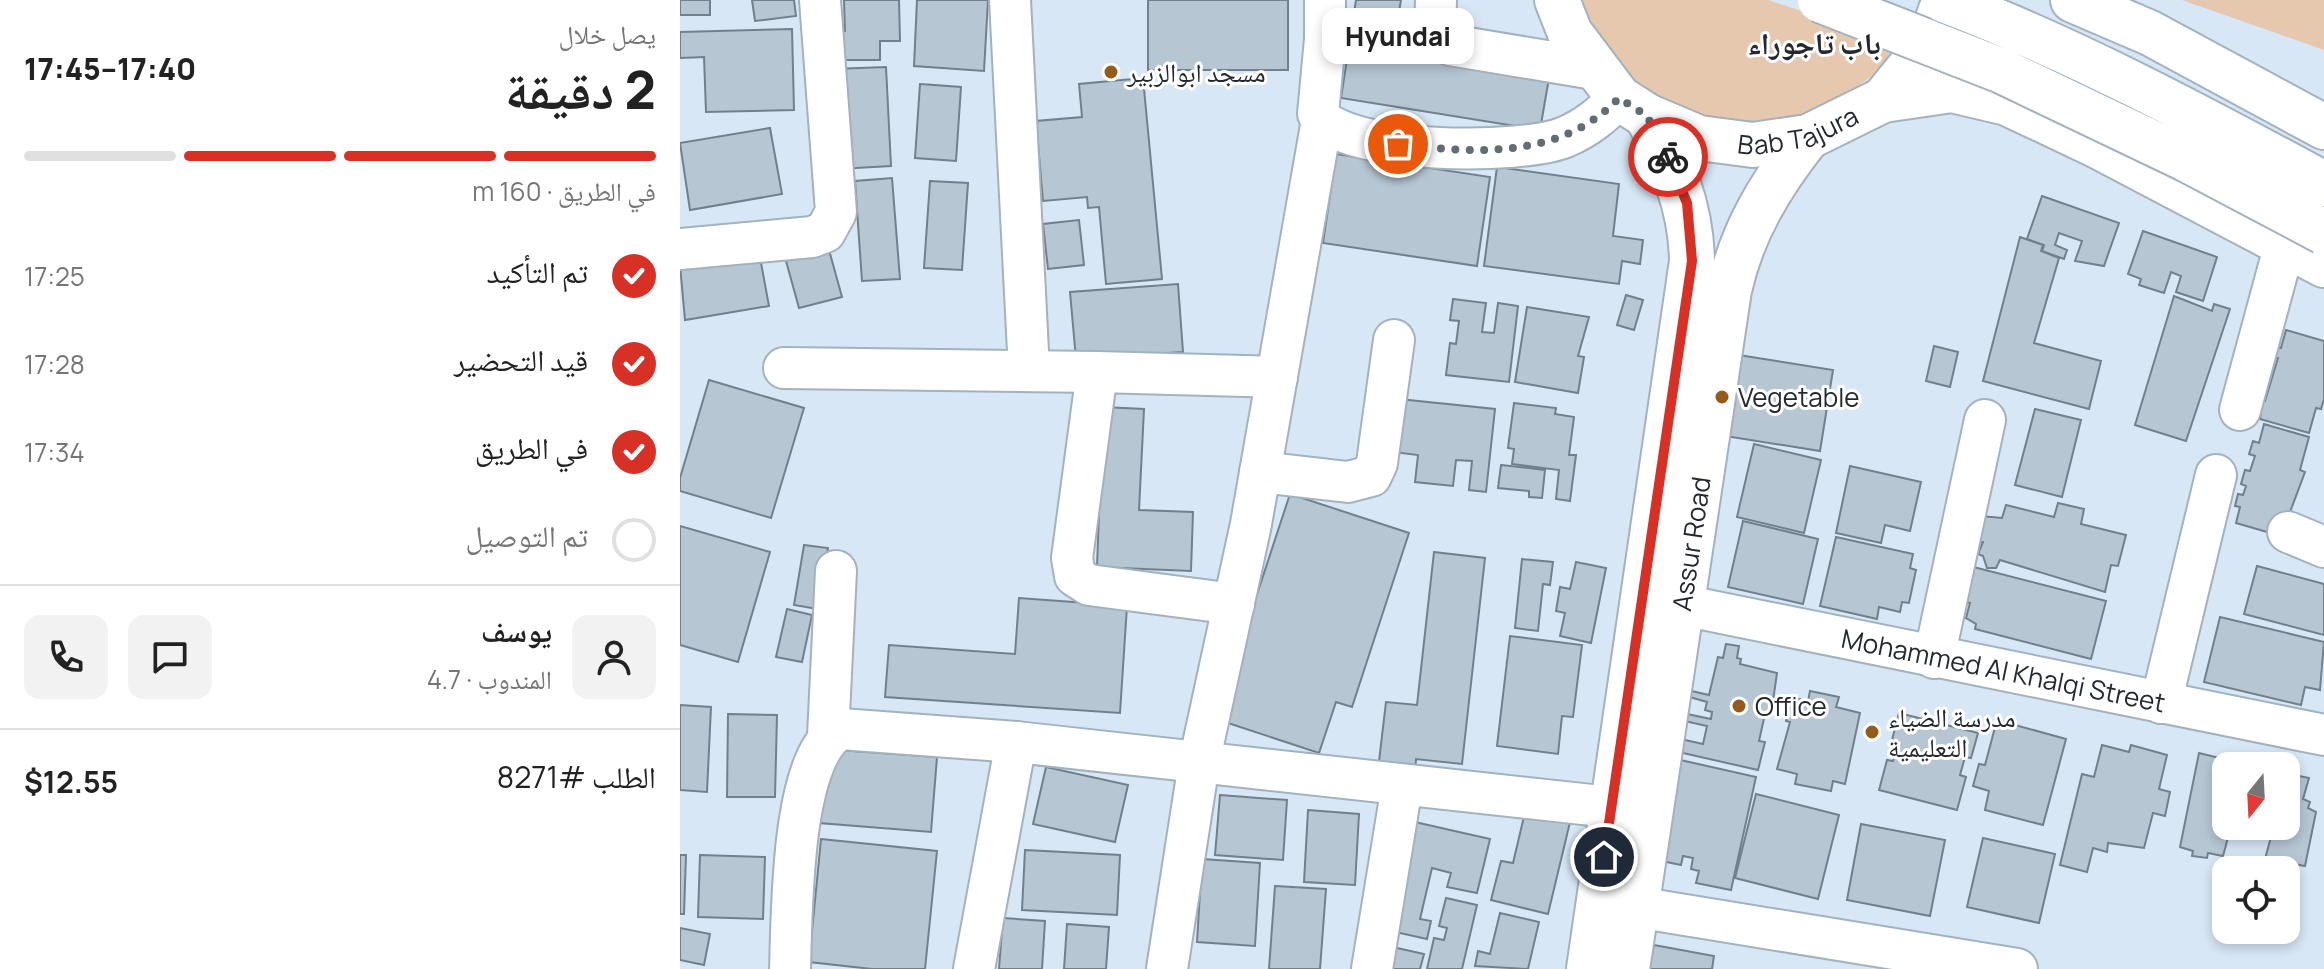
<!DOCTYPE html>
<html lang="ar">
<meta charset="utf-8">
<style>
body{margin:0;font-family:Manrope,"Noto Naskh Arabic",sans-serif;background:#f2f2f2;color:#222;direction:rtl;height:100vh;display:flex;flex-direction:column;font-size:30px;white-space:nowrap}
*{box-sizing:border-box;margin:0}
p{font-size:26px;color:#767676}
.icon{flex:none;width:44px;height:44px;fill:none;stroke:currentColor;stroke-width:2;stroke-linecap:round;stroke-linejoin:round}
.map{position:relative;flex:1;overflow:hidden;direction:ltr}
.drawer{display:flex;flex-direction:column;background:#fff;width:680px}
.drawer>*{flex:none}
.needle{width:52px;rotate:198deg}
.buttons{position:absolute;left:1532px;top:752px;display:grid;gap:16px}
.buttons a{display:grid;place-items:center;width:88px;height:88px;border-radius:16px;background:#fff;box-shadow:0 4px 12px #0003;font-size:40px}
.pin{position:absolute;display:grid;place-items:center;width:68px;height:68px;color:#fff;margin:-34px;border:4px solid #fff;border-radius:50%;box-shadow:0 2px 8px #0007}
.courier{position:absolute;display:grid;place-items:center;width:80px;height:80px;margin:-40px;border:6px solid #d93025;border-radius:50%;background:#fff;color:#222;box-shadow:0 2px 10px #0007}
.bubble{position:absolute;height:56px;border-radius:16px;background:#fff;box-shadow:0 4px 12px #0003;font-size:26px;font-weight:800;line-height:56px;text-align:center;direction:rtl}
.summary em{font-style:normal;font-weight:800}
.summary div{display:flex;flex-direction:column-reverse}
.summary{display:flex;align-items:center;justify-content:space-between;height:136px;padding:0 24px}
h1{font-size:52px;font-weight:800;line-height:60px}
.bar{display:grid;grid-template-columns:repeat(4,1fr);gap:12px 8px;align-content:center;height:96px;padding:0 24px}
.bar i{height:10px;border-radius:6px;background:#e0e0e0}
.bar .current{background:#d93025}
.bar p{grid-column:span 4}
.line{display:flex;align-items:center;gap:20px;padding:0 24px;border-top:2px solid #e0e0e0}
.line div{flex:1}
.round{display:grid;place-items:center;flex:none;width:84px;height:84px;border-radius:16px;background:#f2f2f2}
ol{padding:0 24px;list-style:none}
li{display:flex;align-items:center;gap:24px;height:88px}
li p{margin-inline-start:auto}
li .icon{padding:8px;border-radius:50%;background:#d93025;color:#fff;stroke-width:4}
li:last-child{color:#767676}
li i{width:44px;height:44px;border:4px solid #e0e0e0;border-radius:50%}
main{display:flex;flex:1;min-height:0}
.map>svg:first-child{display:block}
</style>
<main>
<div class="map">
<svg width="1644" height="969" viewBox="0 0 1644 969">
<rect width="100%" height="100%" fill="#d7e7f5"/>
<path fill="#e5c8ae" d="M901 0H1088L1225 45C1193 78 1143 117 1097 127 1086 129 1071 125 1060 124 977 117 932 75 901 0Z
M1502 0H1644V50Z"/>
<path fill="#b6c6d3" stroke="#71808c" stroke-width="2" d="M0 0H30V15H0Z
M72 0H114L116 16 75 21Z
M164 0H219L220 41H200V60H148V31H165Z
M237 0H308L304 71 234 66Z
M468 0H608V70H468Z
M676 0H721L712 54 869 78 860 130 661 98Z
M112 29 114 110 26 112 24 57 0 58V32Z
M206 67 211 166 158 169 153 69Z
M463 78 482 279 426 284 419 207 408 208 407 197 363 201 356 121 402 117 399 84Z
M240 84 281 87 276 161 235 158Z
M90 128 102 194 10 210 0 143Z
M656 154 810 177 797 266 643 243Z
M817 167 939 184 933 236 963 240 960 264 942 261 939 284 804 266Z
M212 178 220 279 182 281 175 181Z
M250 181 288 183 282 270 244 268Z
M1362 196 1439 223 1424 266 1395 261 1402 241 1379 233 1375 245 1387 250 1384 259 1362 251 1364 245 1347 239Z
M399 220 404 265 368 269 363 224Z
M1463 231 1537 257 1523 301 1496 292 1501 276 1491 272 1484 293 1459 285 1461 279 1448 274Z
M1340 237 1363 245 1361 251 1379 258 1354 343 1421 361 1409 409 1303 381Z
M146 239 162 297 119 308 103 250Z
M79 252 89 306 5 320 0 265Z
M498 284 503 352 396 359 390 292Z
M946 295 963 300 954 330 937 325Z
M1494 296 1532 311 1534 304 1550 309 1506 441 1455 425Z
M773 299 806 303 802 332 814 333 818 303 838 306 829 382 766 375 770 343 776 344 779 321 770 320Z
M847 307 909 317 898 356 904 357 898 393 835 382Z
M1606 330 1644 341V399L1641 409 1636 408 1629 433 1580 419 1582 400 1585 401 1598 358H1594L1597 347 1601 348Z
M1254 346 1278 352 1270 387 1246 381Z
M1052 354 1153 370 1140 451 1039 435Z
M29 380 124 408 91 518 0 491V478Z
M719 399 815 409 806 492 789 490 792 461 776 460 773 486 735 482 738 455 713 452Z
M834 403 876 408 875 414 894 417 889 455H896L890 501 876 499 879 470 832 464 834 449 828 448Z
M423 407 464 409 459 510 513 512 511 571 417 567Z
M1355 409 1401 420 1382 497 1335 485Z
M1584 424 1629 437 1620 470 1625 472 1601 536 1556 523 1560 507 1555 506 1558 494 1563 495 1566 486 1561 484 1565 470 1570 471 1575 456 1569 454 1573 441 1579 443Z
M1074 444 1141 460 1124 533 1057 517Z
M821 465 865 470 862 498 849 497V491L818 488Z
M1170 466 1241 482 1230 531 1205 525 1201 543 1156 533Z
M610 494 729 533 672 707 656 702 639 753 536 719Z
M1378 503 1404 509 1401 524 1446 535 1438 566 1431 565 1425 592 1320 560 1316 568H1307L1303 556 1298 554 1303 542 1295 541 1301 516 1322 518 1326 505 1374 517Z
M1063 521 1138 539 1123 604 1048 587Z
M0 526 90 552 58 662 0 645Z
M1156 537 1233 554 1230 568 1236 570 1229 603 1222 602 1220 612 1199 607 1197 619 1140 606Z
M124 545 148 548 138 609 114 605Z
M754 552 805 558 782 764 736 759 735 774 698 770 706 702 737 705Z
M842 559 873 562 870 585 863 584 858 631 835 628Z
M896 562 926 568 911 643 880 636 885 613 876 611 880 587 890 589Z
M1278 563 1426 601 1411 659 1295 629 1296 624 1286 618 1290 603 1275 599Z
M1577 566 1644 584V635L1564 614Z
M339 598 447 606 440 713 205 697 209 645 335 654Z
M107 609 132 615 122 662 96 657Z
M1540 617 1644 642 1640 690 1625 687 1621 705 1524 682Z
M830 636 902 645 893 717 882 716 878 754 817 746Z
M1046 644 1059 646 1057 658 1061 659 1060 664 1097 673 1091 715 1085 714 1079 741 1085 742 1078 770 994 751 996 738 1023 744 1027 726 1000 720 1002 713 1031 719 1032 712 1025 710 1027 702 1006 696 1007 690 1029 695 1038 657 1043 658Z
M1130 691 1159 697 1156 707 1180 713 1165 784 1153 781 1151 791 1115 784 1117 774 1097 769 1110 722 1106 721 1111 697 1128 701Z
M0 705 31 707 27 792 0 790Z
M1219 713 1298 733 1291 758 1285 757 1280 775 1286 777 1277 810 1199 790 1207 760 1213 761 1218 741 1212 740Z
M48 714 97 715 95 797H47Z
M1317 720 1386 739 1363 825 1305 810 1309 791 1293 786 1299 764 1305 765Z
M1422 745 1449 752 1451 745 1487 755 1479 789 1490 792 1485 816 1473 813 1464 848 1428 843 1427 852 1413 848 1407 872 1380 865 1402 774 1414 777Z
M144 749 257 757 251 832 139 823Z
M1519 753 1572 766H1546V821L1537 818 1536 830 1549 834 1543 856 1528 853 1527 858 1512 856 1513 851 1500 847Z
M987 757 1076 777 1051 890 1016 883 1019 871 1011 869 1013 858 1003 856 1001 865 972 859Z
M366 767 448 785 435 842 353 824Z
M1609 774 1629 778 1623 799 1630 802 1628 808 1636 812 1625 866 1613 864 1611 870 1596 867 1598 861 1585 859 1594 826H1606Z
M1076 794 1159 815 1138 899 1055 878Z
M540 795 607 800 603 860 535 855Z
M846 808 891 818 868 914 811 900 821 861 833 863Z
M628 810 679 814 675 885 624 882Z
M726 820 810 839 797 893 767 887 771 873 752 868 740 919 751 921 747 939 711 931Z
M1181 824 1265 840 1250 916 1167 900Z
M1303 838 1375 854 1359 923 1287 907Z
M141 839 257 851 245 969H192L129 962Z
M345 850 440 855 437 915 342 910Z
M0 855H6L4 914H0Z
M20 855 85 857 83 919 18 917Z
M522 859 580 863 575 946 517 942Z
M595 886 646 889 640 969H589Z
M766 898 797 905 782 969H747L754 938 764 940 767 928 759 926Z
M820 913 859 922 848 969 795 966 798 951 810 954Z
M323 918 365 921 362 969H319Z
M387 924 429 927 426 969H384Z
M0 928 30 934 24 965 0 960Z
M974 945 1034 956 1032 969H969Z
M708 946 744 954 740 969H702Z"/>
<g fill="none" stroke-linecap="round" stroke-linejoin="round">
<g stroke="#a2b2be" stroke-width="44">
<g id="minor">
<path d="M330 0 349 371"/>
<path d="M645 0V39L638 114C662 155 844 155 885 137 907 128 923 114 939 98"/>
<path d="M756 0 755 36 770 45 914 69"/>
<path d="M0 249 132 237 145 232 156 212 140 0"/>
<path d="M104 368 417 372"/>
<path d="M1560 410 1605 244"/>
<path d="M580 472 668 482 691 476 697 463 714 340"/>
<path d="M1608 532 1644 547"/>
<path d="M554 604 409 585 395 576 392 558 417 372 597 377"/>
<path id="s1" d="M1002 605 1644 735"/>
<path d="M1254 658 1305 420"/>
<path d="M1481 703 1536 475"/>
<path d="M148 736 156 571"/>
<path d="M956 907 1337 969"/>
<path d="M110 969C112 916 110 755 161 729L336 742 930 807"/>
<path d="M294 969 336 742"/>
<path d="M487 969 519 763 571 524 642 120"/>
<path d="M692 969 722 786"/>
</g>
</g>
<g stroke="#a2b2be" stroke-width="48">
<g id="major">
<path id="s2" d="M877 0 890 33 939 98 967 116 1019 138 1073 145 1128 137 1203 100 1250 42 1261 10"/>
<path d="M1393 0 1470 33 1644 127"/>
<path d="M1203 100 1272 90 1327 103 1416 145 1644 265"/>
<path d="M909 969 1012 261C1011 205 992 164 967 116"/>
<path id="s3" d="M947 969 1049 290C1062 231 1091 184 1128 137"/>
</g>
</g>
<use href="#minor" stroke="#fff" stroke-width="40"/>
<use href="#major" stroke="#fff" stroke-width="44"/>
<g stroke="#a2b2be" stroke-width="48" stroke-linecap="butt">
<path id="major-bridge" d="M1140 0 1322 71 1506 159 1644 232
M1264 0C1395 50 1520 117 1644 184"/>
</g>
<use href="#major-bridge" stroke="#fff" stroke-width="44"/>
</g>
<g fill="none" stroke-linecap="round" stroke-linejoin="round">
<path stroke="#626c74" stroke-width="8" stroke-dasharray="0 14.4" d="M718 144C796 154 881 159 939 98L967 116 988 157"/>
<path stroke="#d93025" stroke-width="10" d="M924 857 1012 261 1007 203 988 157"/>
</g>
<g fill="#965b1a" stroke="#fff" stroke-width="3">
<circle cx="431" cy="72" r="8"/>
<circle cx="1042" cy="397" r="8"/>
<circle cx="1059" cy="706" r="8"/>
<circle cx="1192" cy="732" r="8"/>
</g>
<g text-anchor="middle" dominant-baseline="central" stroke-width="6" stroke-linejoin="round" paint-order="stroke">
<g font-size="26" fill="#23292e" stroke="#fff" text-anchor="start">
<text x="447" y="72">مسجد ابوالزبير</text>
<text x="1058" y="397">Vegetable</text>
<text x="1075" y="706">Office</text>
<text x="1208" y="717">مدرسة الضياء<tspan x="1208" dy="30">التعليمية</tspan></text>
</g>
<g font-size="26" fill="#23292e" stroke="#fff">
<text stroke="none"><textPath href="#s2" startOffset="308">Bab Tajura</textPath></text>
<text stroke="none"><textPath href="#s3" startOffset="430">Assur Road</textPath></text>
<text stroke="none"><textPath href="#s1" startOffset="328">Mohammed Al Khalqi Street</textPath></text>
</g>
<g font-size="30" font-weight="bold" fill="#23292e" stroke="#fff">
<text x="1134" y="42">باب تاجوراء</text>
</g>
</g>
</svg>
<div class="buttons">
<a><svg class="needle" viewBox="-14 -14 28 28"><path d="M0-13l5 13h-10z" fill="#e53935"/><path d="M0 13l5-13h-10z" fill="#767676"/></svg></a>
<a><svg class="icon" aria-label="locate" viewBox="0 0 24 24"><circle cx="12" cy="12" r="6"/><path d="M12 2v4M12 18v4M2 12h4M18 12h4"/></svg></a>
</div>
<div class="pin" style="left:718px;top:144px;background:#ea580c"><svg class="icon" aria-label="bag" viewBox="0 0 24 24"><path d="M5 8h14l-1 12H6zM9 8a3 3 0 0 1 6 0"/></svg></div>
<div class="pin" style="left:924px;top:857px;background:#1f2937"><svg class="icon" aria-label="home" viewBox="0 0 24 24"><path d="M3 11l9-7 9 7M6 9v11h12V9"/></svg></div>
<div class="courier" style="left:988px;top:157px"><svg class="icon" aria-label="bike" viewBox="0 0 24 24"><circle cx="6" cy="16" r="4"/><circle cx="18" cy="16" r="4"/><path d="M6 16l4-8h5l3 8M10 8l3 8H6M13 5h3"/></svg></div>
<div class="bubble" style="left:642px;top:8px;width:152px">Hyundai</div>
</div>
<section class="drawer">
<div class="summary"><div><h1>2 دقيقة</h1><p>يصل خلال</p></div><em>17:40–17:45</em></div>
<div class="bar"><i class="current"></i><i class="current"></i><i class="current"></i><i></i><p>في الطريق · 160 m</p></div>
<ol>
<li><svg class="icon" aria-label="check" viewBox="0 0 24 24"><path d="M5 12l5 5 9-10"/></svg>تم التأكيد<p>17:25</p></li>
<li><svg class="icon" aria-label="check" viewBox="0 0 24 24"><path d="M5 12l5 5 9-10"/></svg>قيد التحضير<p>17:28</p></li>
<li><svg class="icon" aria-label="check" viewBox="0 0 24 24"><path d="M5 12l5 5 9-10"/></svg>في الطريق<p>17:34</p></li>
<li><i></i>تم التوصيل</li>
</ol>
<div class="line" style="height:144px"><a class="round"><svg class="icon" aria-label="person" viewBox="0 0 24 24"><circle cx="12" cy="8" r="4"/><path d="M4 21q1-7 8-7t8 7"/></svg></a><div><b>يوسف</b><p>المندوب · 4.7</p></div><a class="round"><svg class="icon" aria-label="chat" viewBox="0 0 24 24"><path d="M4 5h16v11H9l-5 4z"/></svg></a><a class="round"><svg class="icon" aria-label="phone" viewBox="0 0 24 24"><path d="M5 4h4l2 5-3 2q2 4 5 5l2-3 5 2v4C11 20 4 13 5 4z"/></svg></a></div>
<div class="line" style="height:104px"><div>الطلب #8271</div><b>$12.55</b></div>
</section>
</main>
